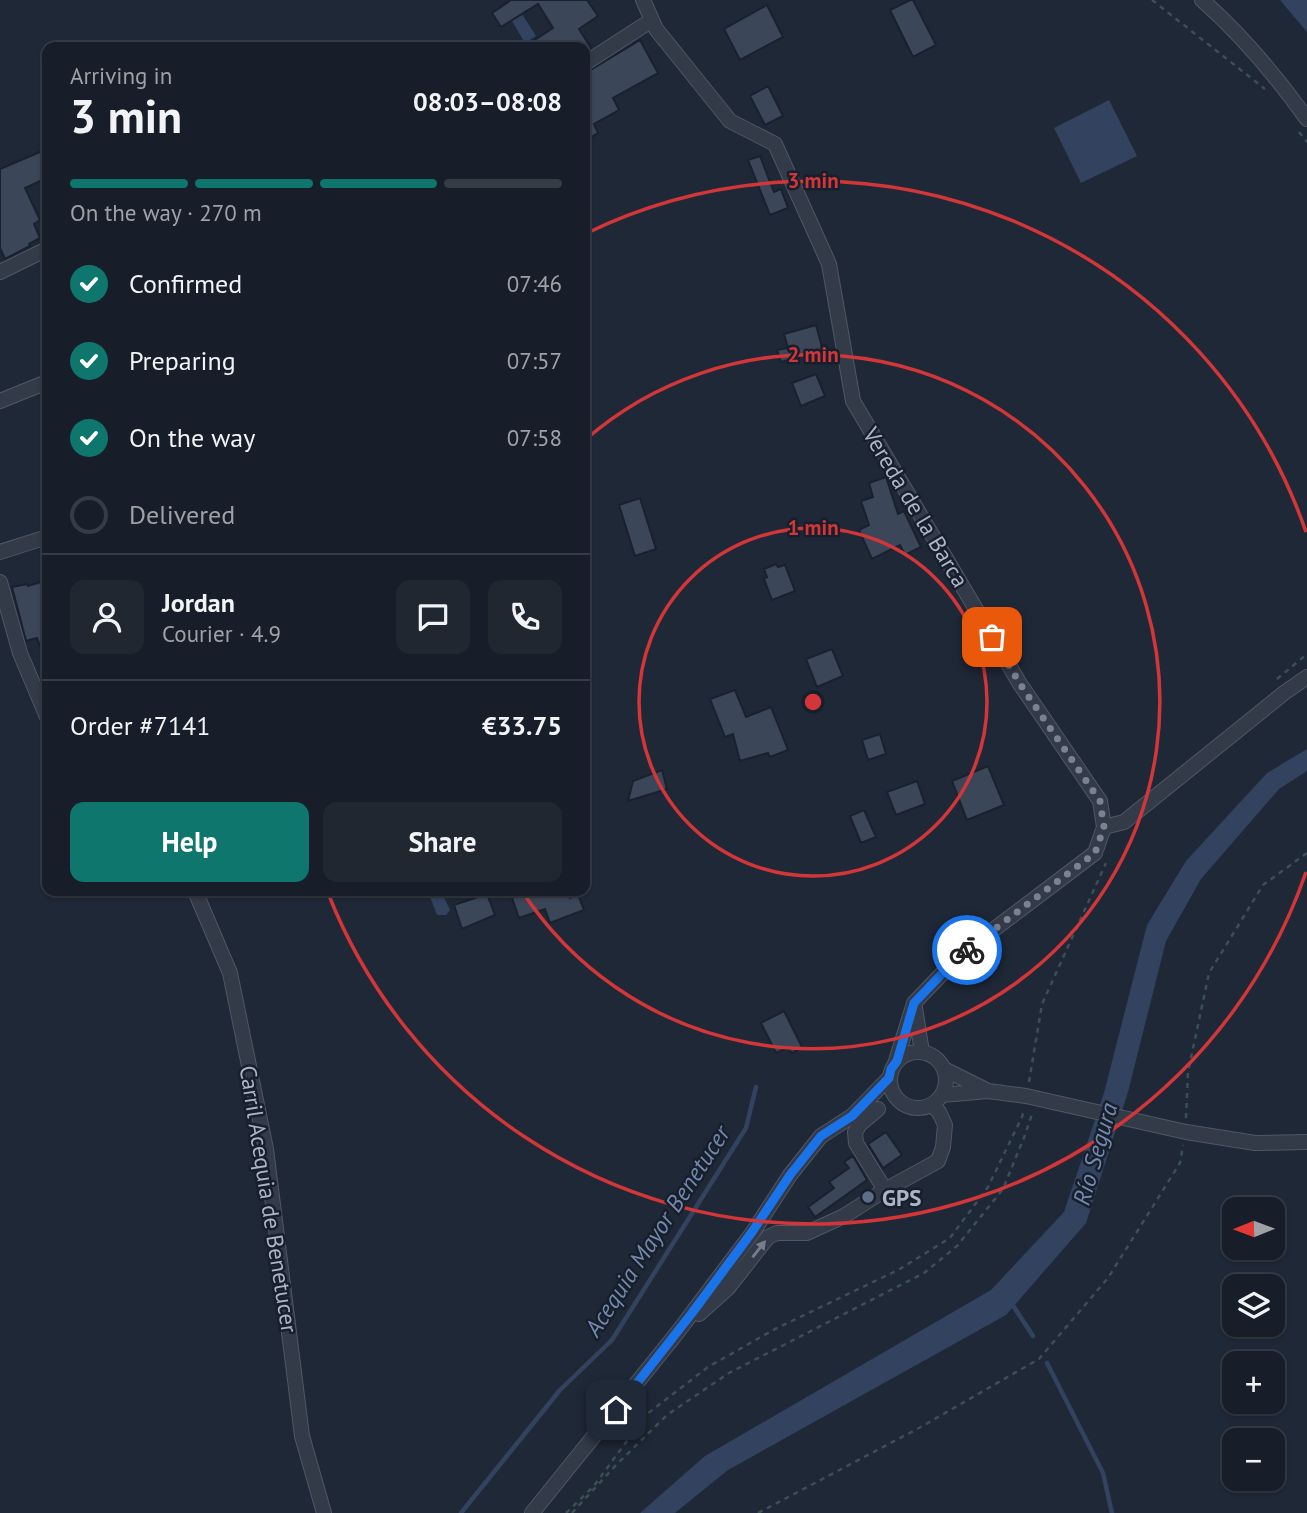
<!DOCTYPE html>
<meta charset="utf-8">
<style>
body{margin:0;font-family:"PT Sans",sans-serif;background:#202731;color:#f1f3f6;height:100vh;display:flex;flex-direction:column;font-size:26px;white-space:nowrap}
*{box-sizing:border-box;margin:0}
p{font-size:23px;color:#9ea2a8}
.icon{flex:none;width:38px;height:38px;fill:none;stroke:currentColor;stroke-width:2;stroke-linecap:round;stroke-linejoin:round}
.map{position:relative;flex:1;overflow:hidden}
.drawer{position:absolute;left:42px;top:42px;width:548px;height:854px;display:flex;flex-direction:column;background:#171e29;border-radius:14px;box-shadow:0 2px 5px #0004,0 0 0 2px #363c46}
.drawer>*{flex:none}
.needle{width:46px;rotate:269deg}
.tools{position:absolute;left:1222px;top:1197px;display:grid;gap:14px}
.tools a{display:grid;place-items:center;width:63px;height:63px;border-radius:14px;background:#171e29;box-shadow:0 2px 5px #0004,0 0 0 2px #363c46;font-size:35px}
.pin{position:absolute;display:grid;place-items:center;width:60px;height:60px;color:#fff;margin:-30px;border-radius:14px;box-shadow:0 4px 10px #0006}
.courier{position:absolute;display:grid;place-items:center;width:70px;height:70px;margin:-35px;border:5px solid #1a73e8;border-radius:50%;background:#fff;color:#222;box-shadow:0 2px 9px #0007}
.headline em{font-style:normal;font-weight:700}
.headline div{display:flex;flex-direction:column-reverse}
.headline{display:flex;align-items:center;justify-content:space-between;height:119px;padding:0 28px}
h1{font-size:46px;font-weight:700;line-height:52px}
.bar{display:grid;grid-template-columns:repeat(4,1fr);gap:10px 7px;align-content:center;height:84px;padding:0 28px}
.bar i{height:9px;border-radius:5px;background:#363c46}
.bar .active{background:#0f766e}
.bar p{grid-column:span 4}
.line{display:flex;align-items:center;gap:18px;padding:0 28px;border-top:2px solid #363c46}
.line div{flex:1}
.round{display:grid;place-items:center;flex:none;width:74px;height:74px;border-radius:14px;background:#202731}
ol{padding:0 28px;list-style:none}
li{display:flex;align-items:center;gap:21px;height:77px}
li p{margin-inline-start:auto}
li .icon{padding:7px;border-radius:50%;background:#0f766e;color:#fff;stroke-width:4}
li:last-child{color:#9ea2a8}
li i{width:38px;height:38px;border:4px solid #363c46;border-radius:50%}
.cta{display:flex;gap:14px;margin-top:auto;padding:14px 28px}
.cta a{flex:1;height:80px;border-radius:14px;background:#0f766e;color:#fff;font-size:28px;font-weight:700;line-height:80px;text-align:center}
.cta a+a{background:#202731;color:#f1f3f6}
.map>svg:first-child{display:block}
</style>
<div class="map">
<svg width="1307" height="1513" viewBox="0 0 1307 1513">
<rect width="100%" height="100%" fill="#1f2837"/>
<path fill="#32425f" d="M1280 0H1307V32Z
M522 14 536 36 525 43 512 21Z
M1109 100 1137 156 1081 183 1054 128Z
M1307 749V771L1279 789 1201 879 1166 941 1128 1092 1086 1223 1006 1315 728 1470 675 1513H640L705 1456 991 1290 1064 1212 1104 1093 1147 925 1186 861 1267 773Z
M441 891 450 910 446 915H437L429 894Z"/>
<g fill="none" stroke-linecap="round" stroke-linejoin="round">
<path stroke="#32425f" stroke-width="4.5" d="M1012 1304 1033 1336
M1047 1363 1103 1473 1112 1513
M461 1513 560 1390 612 1340 746 1128 756 1087"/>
</g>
<path fill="#3b4658" stroke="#1a212e" stroke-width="2" d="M511 0H587L598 16 579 29 591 48 584 52V47H524L553 28 538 4 501 27 492 13Z
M910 0H913L936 45 913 57 890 10Z
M767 5 783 37 740 60 724 29Z
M640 40 658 73 613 98 619 110 594 124 598 133 584 141V74Z
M768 86 783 116 765 125 750 96Z
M47 149V178L25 188 40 220 34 224 40 238 29 244 30 246 5 259 0 248V169Z
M760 156 774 192 781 189 788 208 770 215 748 160Z
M816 325 823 351 781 362 777 350 788 348 784 334Z
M816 374 825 396 801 406 792 383Z
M886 477 898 514 904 511 921 547 905 555 900 545 872 559 859 530 869 525 861 501 873 497 869 483Z
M640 498 656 549 635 556 619 505Z
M776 564 778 567 785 565 795 591 772 600 764 579 767 577 764 569Z
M47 580V663H46L37 638 26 641 12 587 27 584 28 586Z
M832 649 843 676 817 687 806 659Z
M735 690 746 717 771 707 788 750 770 757 768 753 740 761 733 734 725 737 710 699Z
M880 734 886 754 868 760 862 740Z
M988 766 1004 805 967 820 952 781Z
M662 770 667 789 628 801 633 781Z
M917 781 925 804 896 815 887 792Z
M864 810 876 837 861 843 850 816Z
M542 891H567L570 898 578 895 584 910 550 923 545 909 519 918 512 898 524 894 525 897Z
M487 894 495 915 462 929 454 905Z
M784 1011 802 1047 792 1053 787 1048 776 1053 761 1023Z
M886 1132 902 1155 883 1168 868 1144Z
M853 1156 867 1180 815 1217 808 1207 834 1188 829 1182 849 1168 844 1162Z"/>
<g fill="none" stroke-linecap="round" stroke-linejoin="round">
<g stroke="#505766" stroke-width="16">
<path id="minor" d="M643 0 656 29 730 121 775 144 829 264 853 401 1020 684 1100 801 1104 827 1095 853 960 955 914 1003 896 1061
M1202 0C1242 35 1276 76 1307 119
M584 64 652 20
M0 272 47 249
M0 401 47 382
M0 552 47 537
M0 582 20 653 47 717
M1104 827 1124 822 1284 693 1307 677
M195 891 230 973 266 1149 302 1436 324 1513
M915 1008 922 1052
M890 1080a28 28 0 1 1 56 0a28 28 0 1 1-56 0Z
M944 1069 986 1090
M942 1095 988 1091 1026 1096 1186 1132 1255 1143 1307 1142
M885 1190 938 1161 943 1147 945 1125 939 1112 932 1105
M699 1314 728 1288 768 1237 777 1233H807L844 1216 885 1190 856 1143 855 1132 860 1124 878 1109
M532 1513 677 1333 753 1232 790 1175 821 1136 852 1116 889 1078"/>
</g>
<path stroke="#3b5053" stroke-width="2.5" stroke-dasharray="5 5" stroke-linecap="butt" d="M1152 0 1265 89
M1299 132 1307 142
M1277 679 1307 654
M1029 1082 1042 1004 1106 863
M1186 1118 1188 1072 1209 973 1263 885 1307 853
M566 1513 593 1487 647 1414 708 1367 775 1329 898 1270 950 1238 988 1187 1022 1117 1024 1110
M572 1513 617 1464 667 1415 729 1373 924 1273 957 1246 1003 1189 1025 1135 1033 1111
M758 1513 919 1428 1039 1359 1108 1278 1180 1163 1183 1145"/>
<use href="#minor" stroke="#333a48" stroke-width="14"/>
</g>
<defs><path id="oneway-solid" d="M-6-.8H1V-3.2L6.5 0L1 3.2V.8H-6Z" transform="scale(1.75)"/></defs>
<use fill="#767d8d" href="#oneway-solid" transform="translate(759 1249) rotate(-52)"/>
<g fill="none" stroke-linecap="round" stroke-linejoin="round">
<path stroke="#7b8393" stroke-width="7" stroke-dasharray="0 12.6" d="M967 950 1095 853 1104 827 1100 801 1020 684 992 637"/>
<path stroke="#1a73e8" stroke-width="9" d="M616 1410 692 1313 752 1232 790 1175 821 1136 852 1116 889 1078 891 1069 897 1061 914 1003 960 955 967 950"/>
</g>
<g fill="none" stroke="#d23638" stroke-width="3.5">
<circle cx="813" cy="702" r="174"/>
<path d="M585 440A347 347 0 1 1 522 891"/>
<path d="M1306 872A521 521 0 0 1 328 893M585 234A521 521 0 0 1 1306 532"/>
</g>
<circle fill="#5c6f8a" stroke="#181f2c" stroke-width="2.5" cx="868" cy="1197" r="7"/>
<g text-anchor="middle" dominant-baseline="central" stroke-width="5" stroke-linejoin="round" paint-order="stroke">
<g font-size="23" fill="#acb4c5" stroke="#181f2c">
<text transform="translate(916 507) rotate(59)">Vereda de la Barca</text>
<text transform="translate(269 1199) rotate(81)">Carril Acequia de Benetucer</text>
</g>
<g font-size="23" font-weight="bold" fill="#acb4c5" stroke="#181f2c" text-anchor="start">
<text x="882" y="1197">GPS</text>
</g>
<g font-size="24" font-style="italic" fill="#7489ae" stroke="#181f2c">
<text transform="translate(1095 1154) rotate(-74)">Río Segura</text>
<text transform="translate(657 1231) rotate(-57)">Acequia Mayor Benetucer</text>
</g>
</g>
<circle cx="813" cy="702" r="10" fill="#d23638" stroke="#181f2c" stroke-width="3.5"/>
<g font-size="21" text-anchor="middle" font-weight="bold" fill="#d23638" stroke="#181f2c" stroke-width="5" stroke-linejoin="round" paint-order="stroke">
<text x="813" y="188">3 min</text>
<text x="813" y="362">2 min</text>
<text x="813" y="535">1 min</text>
</g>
</svg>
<div class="tools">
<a><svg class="needle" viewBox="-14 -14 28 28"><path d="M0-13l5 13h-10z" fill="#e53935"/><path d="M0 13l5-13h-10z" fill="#9ea2a8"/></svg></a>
<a><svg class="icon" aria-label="layers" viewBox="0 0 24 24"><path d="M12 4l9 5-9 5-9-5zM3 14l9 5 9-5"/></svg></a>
<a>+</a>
<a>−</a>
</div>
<div class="pin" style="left:992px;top:637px;background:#ea580c"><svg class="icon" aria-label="bag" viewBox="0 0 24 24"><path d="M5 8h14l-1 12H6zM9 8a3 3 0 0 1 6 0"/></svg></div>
<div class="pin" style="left:616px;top:1410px;background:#1f2937"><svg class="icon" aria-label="home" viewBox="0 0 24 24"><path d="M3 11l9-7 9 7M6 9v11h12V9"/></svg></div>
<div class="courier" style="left:967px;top:950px"><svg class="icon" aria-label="bike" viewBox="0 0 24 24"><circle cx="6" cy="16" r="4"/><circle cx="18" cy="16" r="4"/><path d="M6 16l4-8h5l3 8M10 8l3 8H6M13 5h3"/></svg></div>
<section class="drawer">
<div class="headline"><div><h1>3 min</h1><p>Arriving in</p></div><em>08:03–08:08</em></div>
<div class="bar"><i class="active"></i><i class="active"></i><i class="active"></i><i></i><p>On the way · 270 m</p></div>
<ol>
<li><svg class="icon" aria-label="check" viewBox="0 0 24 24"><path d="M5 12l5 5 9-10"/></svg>Confirmed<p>07:46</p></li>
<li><svg class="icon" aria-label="check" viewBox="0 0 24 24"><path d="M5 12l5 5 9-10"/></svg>Preparing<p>07:57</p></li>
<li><svg class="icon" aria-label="check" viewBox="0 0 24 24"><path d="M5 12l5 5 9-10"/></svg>On the way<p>07:58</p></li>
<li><i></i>Delivered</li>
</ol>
<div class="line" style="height:126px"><a class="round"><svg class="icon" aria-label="person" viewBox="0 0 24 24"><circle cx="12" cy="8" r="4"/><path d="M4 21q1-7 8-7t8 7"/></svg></a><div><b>Jordan</b><p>Courier · 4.9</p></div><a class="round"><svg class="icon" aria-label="chat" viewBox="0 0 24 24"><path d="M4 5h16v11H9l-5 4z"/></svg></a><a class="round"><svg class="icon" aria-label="phone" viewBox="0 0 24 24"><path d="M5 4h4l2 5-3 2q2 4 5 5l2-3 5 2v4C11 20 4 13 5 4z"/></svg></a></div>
<div class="line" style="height:91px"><div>Order #7141</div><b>€33.75</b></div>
<div class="cta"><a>Help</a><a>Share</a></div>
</section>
</div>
